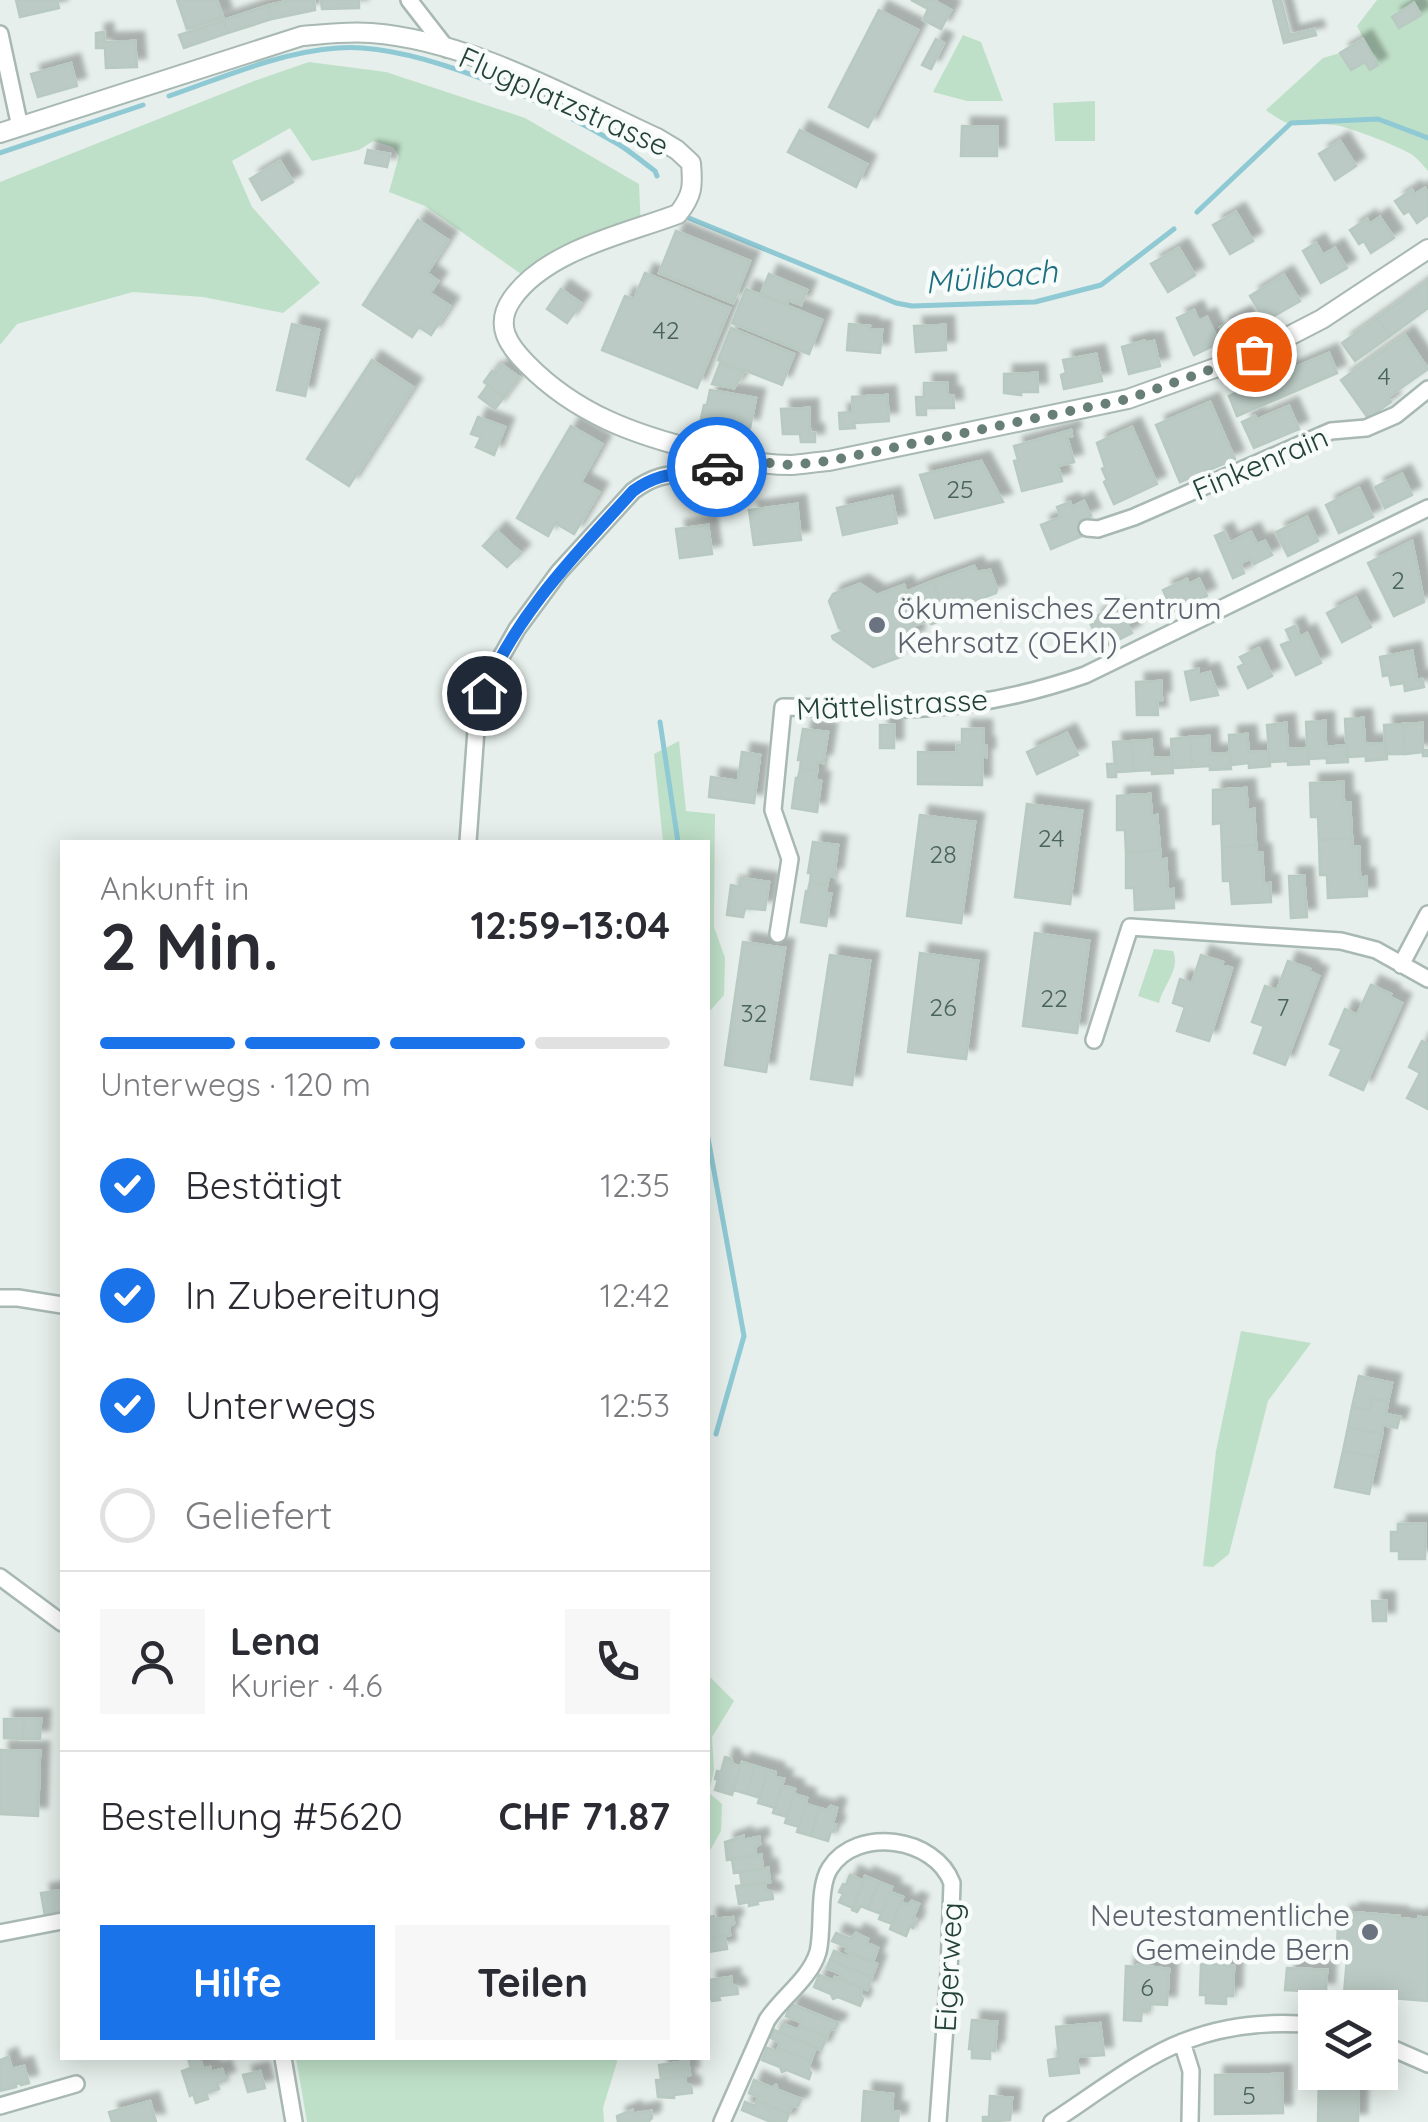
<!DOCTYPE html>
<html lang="de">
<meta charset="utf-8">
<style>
body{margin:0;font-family:Quicksand,sans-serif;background:#f7f7f7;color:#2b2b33;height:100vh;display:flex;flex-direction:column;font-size:38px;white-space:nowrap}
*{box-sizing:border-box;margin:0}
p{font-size:32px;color:#7c7c81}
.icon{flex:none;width:55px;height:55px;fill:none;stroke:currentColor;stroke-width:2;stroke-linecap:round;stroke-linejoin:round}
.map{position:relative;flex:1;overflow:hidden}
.details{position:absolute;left:60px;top:840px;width:650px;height:1220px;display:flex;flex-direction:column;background:#fff;border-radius:0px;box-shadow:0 5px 25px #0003}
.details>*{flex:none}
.fabs{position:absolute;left:1298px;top:1990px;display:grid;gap:20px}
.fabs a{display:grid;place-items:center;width:100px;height:100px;border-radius:0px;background:#fff;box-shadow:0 5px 25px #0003;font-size:50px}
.pin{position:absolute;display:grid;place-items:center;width:85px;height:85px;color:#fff;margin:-42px;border:5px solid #fff;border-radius:50%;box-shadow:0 2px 10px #0007}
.courier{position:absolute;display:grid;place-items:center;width:100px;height:100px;margin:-50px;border:8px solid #1a73e8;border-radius:50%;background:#fff;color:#222;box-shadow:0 2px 12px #0007}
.head em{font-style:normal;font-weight:700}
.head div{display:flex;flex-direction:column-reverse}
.head{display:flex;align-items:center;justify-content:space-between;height:170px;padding:0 40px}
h1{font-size:65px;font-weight:700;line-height:75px}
.bar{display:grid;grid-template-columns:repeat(4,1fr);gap:15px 10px;align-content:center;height:120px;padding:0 40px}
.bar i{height:12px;border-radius:8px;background:#e1e1e2}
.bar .active{background:#1a73e8}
.bar p{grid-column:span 4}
.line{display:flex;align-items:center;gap:25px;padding:0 40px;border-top:2px solid #e1e1e2}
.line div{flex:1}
.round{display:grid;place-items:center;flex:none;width:105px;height:105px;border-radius:0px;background:#f7f7f7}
ol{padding:0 40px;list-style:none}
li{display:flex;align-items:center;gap:30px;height:110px}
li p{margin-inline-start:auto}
li .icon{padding:10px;border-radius:50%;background:#1a73e8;color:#fff;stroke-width:4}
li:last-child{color:#7c7c81}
li i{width:55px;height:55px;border:5px solid #e1e1e2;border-radius:50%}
.button{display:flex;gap:20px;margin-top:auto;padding:20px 40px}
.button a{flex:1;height:115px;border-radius:0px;background:#1a73e8;color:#fff;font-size:40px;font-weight:700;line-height:115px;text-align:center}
.button a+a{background:#f7f7f7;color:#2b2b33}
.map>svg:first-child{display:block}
</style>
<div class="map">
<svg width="1428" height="2122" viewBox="0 0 1428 2122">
<defs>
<filter id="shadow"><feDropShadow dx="9" dy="-9" stdDeviation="2.5" flood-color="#0004"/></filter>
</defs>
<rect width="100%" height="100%" fill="#e6efeb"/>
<path fill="#bfe0c8" d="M1377 0H1428V171C1423 165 1417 158 1411 154 1398 146 1349 127 1335 125 1302 121 1296 134 1266 110L1323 58 1340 53 1351 70 1365 62 1370 70 1378 66 1357 26Z
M963 35 981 42 1003 101H967L933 92Z
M309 62 386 72 525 118 639 184 641 229 528 279 425 206 389 192 399 156 393 147 373 141 359 150 312 161 290 128 232 161 252 207 320 283 283 313 203 297 133 292 17 324 0 345V182L254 81Z
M1095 101V141H1055L1053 103Z
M679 741 686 811 715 814 714 927 725 958 724 995 708 1013V842H663L654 754Z
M1154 949 1173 951C1181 970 1163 985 1159 1003L1138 996Z
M1241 1331 1311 1343 1268 1401 1229 1554 1213 1567 1203 1566 1216 1451Z
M709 1676 734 1701 712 1737 714 1770 709 1793 722 1804 721 1831 708 1854V1678Z
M296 2058H616L617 2062 603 2108 604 2122H307Z"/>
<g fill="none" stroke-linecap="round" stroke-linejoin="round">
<path stroke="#8ec9d4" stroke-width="5" d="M169 96C224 77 280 52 338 48 417 42 550 104 618 144 631 152 643 162 655 171L657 176
M0 153 143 105
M1197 212 1291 123 1378 119 1428 138
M689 218 896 303 912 306 1035 302 1101 285 1174 229
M660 722 678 842
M708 1138 744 1336 716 1434"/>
</g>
<path fill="#bbcac4" stroke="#b8c9c2" stroke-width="2.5" filter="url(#shadow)" d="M16 0H57L59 8 20 17Z
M177 0H217L223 17 187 29Z
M314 0 315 10 272 19 269 5 292 0Z
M321 0H359V8L322 9Z
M911 0H933L951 10 941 29 923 20 928 9Z
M1273 0H1281L1290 35 1314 29 1316 35 1284 43Z
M1414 3 1421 15 1399 28 1392 17Z
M269 5 272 19 228 33 224 20Z
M879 10 918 30 868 127 829 107Z
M224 20 228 33 184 48 179 35Z
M104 32 105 42 135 41 137 67 106 68 105 48H96V33Z
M936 39 944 43 931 69 922 65Z
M1363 39 1378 65 1370 70 1365 62 1351 70 1340 53Z
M71 63 77 86 38 97 31 74Z
M962 126 997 127V156H961Z
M800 130 867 164 856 187 788 152Z
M1340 141 1356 166 1335 180 1319 154Z
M368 150 390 154 387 167 365 163Z
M280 161 293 182 262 200 250 179Z
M1425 188 1428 193V215L1417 223 1409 211 1404 214 1395 201 1412 190 1415 194Z
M1236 212 1253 241 1230 254 1213 225Z
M1380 217 1394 238 1371 253 1364 241 1359 244 1350 230 1367 219 1370 224Z
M418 220 448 240 427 273 438 281 430 293 450 306 431 335 419 327 412 337 363 305Z
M676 231 750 261 733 303 659 273Z
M1316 243 1323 255 1335 248 1347 268 1321 283 1303 251Z
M1179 248 1195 275 1168 292 1151 264Z
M645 273 730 308 697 388 602 350 625 296 634 299Z
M769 274 807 290 801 305 788 300 787 304 761 293Z
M1284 275 1300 301 1265 321 1250 296Z
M1428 281V308L1390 336 1377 318Z
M561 289 581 303 567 323 547 309Z
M746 289 822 320 809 354 732 323Z
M1194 310 1199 321 1207 317 1219 343 1194 355 1177 318Z
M1243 315 1248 325 1226 337 1220 327Z
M1377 318 1390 336 1355 361 1342 343Z
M292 324 319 330 305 396 277 390Z
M849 324 870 326 869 329 882 330 880 353 847 350Z
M945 325 946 350 916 352 914 326Z
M731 328 794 354 782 385 718 360Z
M1405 335 1428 369 1388 397 1391 402 1368 418 1341 380Z
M1144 341V343L1154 341 1160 366 1129 374 1122 347Z
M1329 353 1337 373 1277 399 1268 379Z
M1096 354 1102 381 1064 389 1061 375 1066 373 1063 360Z
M372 360 413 387 349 486 307 459Z
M720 363 744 372 734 388 712 384Z
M502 365 519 377 504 397 484 382 492 371 495 373Z
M1037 373 1038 392H1021V395L1004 393V374Z
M1268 379 1277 399 1237 416 1229 396Z
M924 383H947L948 396H953L954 408H926V415H917L916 397H924Z
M488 385 504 397 495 409 479 397Z
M710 390 756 398 750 428 728 423 726 432 705 428 707 420 701 419 704 405H707Z
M887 395 889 421 854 423 855 428 840 429 839 413 853 412 852 397Z
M1210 402 1235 459 1180 482 1156 425Z
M1289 406 1299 429 1254 448 1242 422 1255 416 1256 420Z
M809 408 810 433H815V442H801L800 434H783L781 409Z
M478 417 505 427 494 455 476 447 481 437 471 434Z
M571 426 602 444 581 482 599 492 574 534 555 523 548 536 517 518Z
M1132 427 1157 484 1114 504 1104 482 1107 480 1102 469 1105 467 1097 443Z
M1071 430 1072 436 1067 437 1074 462 1058 466 1062 481 1022 491 1014 461 1018 460 1014 446Z
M981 461 1003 502 935 518 920 475Z
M1402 474 1412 495 1385 508 1375 487Z
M1359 488 1373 517 1339 533 1326 505Z
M892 496 897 523 843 535 837 508Z
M1084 501 1091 516 1078 522 1084 535 1051 549 1041 525 1061 517 1057 507 1070 502 1072 507Z
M797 504 801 540 754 545 749 510Z
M1307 517 1318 541 1288 556 1276 532Z
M708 525 712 554 680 558 676 529Z
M497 531 521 553 507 567 483 546Z
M1224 532 1229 543 1251 532 1257 544 1265 541 1272 555 1254 564 1251 558 1240 564 1244 573 1233 578 1215 536Z
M1412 541 1424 602 1394 616 1368 563Z
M974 566 977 572 990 570 997 589 996 593 945 612 933 581Z
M1187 579 1189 584 1199 579 1207 596 1173 612 1163 590Z
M933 581 947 619 931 624 927 621 913 626 916 638 902 645 905 653 903 656 873 667 833 639 832 636 844 631 839 628 829 601 833 594 860 584 877 595 904 585 906 592Z
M1356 598 1371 627 1342 642 1327 613Z
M1113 608 1116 613 1121 611 1132 633 1102 648 1091 625 1096 623 1093 618Z
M1295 626 1300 637 1307 633 1321 663 1296 675 1281 645 1291 641 1286 630Z
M1259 648 1272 676 1248 688 1238 667 1244 664 1240 657Z
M1412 651 1417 680 1422 679 1424 687 1405 691 1404 683 1391 685 1389 675 1383 676 1380 657Z
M1198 669 1199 675 1210 672 1218 695 1191 700 1185 672Z
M1161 681 1162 700 1157 701 1158 715H1137L1136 682Z
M1363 718 1365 744 1386 743 1387 759 1366 761V756L1347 757 1345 719Z
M1325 721 1326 747 1347 745 1348 762 1327 763V758L1308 759 1306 722Z
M1286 723 1288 749 1308 748 1309 764 1288 765V761L1270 762 1267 725Z
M1422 723 1423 750H1428V756H1423V752L1405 754 1403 724Z
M1403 724 1405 754H1386L1384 725Z
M880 725H894V748H880Z
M803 729 828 732 823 763 818 762 817 771 800 769 801 760H798Z
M962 729H983V746H986V757L982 756V785L918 784V752L957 753V745H962Z
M1067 733 1078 755 1037 774 1027 752Z
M1247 734 1249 752 1269 751 1270 766 1249 768V763L1230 765 1229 735Z
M1209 736 1210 754 1230 753 1231 769 1210 770V766L1192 767 1190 737Z
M1190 737 1192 767 1173 768 1171 739Z
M1151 740 1153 758 1172 757 1173 773 1152 774V770L1134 771 1132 741Z
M1132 741 1134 771 1116 772V777H1108L1107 764H1115L1113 742Z
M742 752 760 755 754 803 709 797 711 777 738 781Z
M800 769 817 771 816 780 821 781 817 812 792 808 796 778H798Z
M1343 782 1344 803H1350L1352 838 1319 840 1318 817H1311L1310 783Z
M1246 788 1248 810 1254 809 1256 845 1222 847 1221 823 1213 824V790Z
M1150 794 1152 816 1157 815 1160 850 1126 853 1125 830H1117V796Z
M1027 804 1082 811 1070 904 1015 897Z
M920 815 975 822 961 923 907 916Z
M1352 838 1353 847H1359L1360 878 1366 877 1367 896 1328 898 1327 875H1320L1319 840Z
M813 842 838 845 834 877 829 876 827 885 810 882 811 873H808Z
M1256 845 1257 853H1262L1264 884 1270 883 1271 902 1232 904 1230 881H1223L1222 847Z
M1160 850V860L1166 859 1168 890 1173 889 1174 908 1135 910 1134 888H1126V853Z
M1289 876H1304L1307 917 1291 918Z
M741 878 769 882 765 910 745 908 743 917 727 915 731 885 740 887Z
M810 882 827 885 826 894H831L826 926 801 922 806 891H808Z
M1035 933 1089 941 1077 1033 1023 1026Z
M743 942 785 948 766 1072 725 1065Z
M920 953 978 961 966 1059 908 1052Z
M830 955 870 961 852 1085 811 1079Z
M1201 955 1223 962 1222 965 1232 968 1209 1041 1177 1031 1185 1007 1173 1003 1180 979 1192 983Z
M1288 961 1310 969 1309 971 1319 976 1285 1065 1254 1053 1264 1026 1252 1022 1265 986 1277 990Z
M1371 985 1391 994 1390 997 1402 1003 1363 1090 1330 1075 1342 1049 1330 1044 1345 1009 1357 1015Z
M1422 1041 1428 1044V1109L1407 1098 1420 1073 1409 1067Z
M1359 1376 1392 1383 1388 1402 1372 1398 1369 1410 1352 1407Z
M1372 1398 1388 1402 1386 1414 1400 1417 1397 1428 1383 1425 1382 1434 1348 1427 1352 1407 1369 1410Z
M1348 1427 1382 1434 1377 1457 1343 1451Z
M1343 1451 1377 1457 1369 1494 1335 1487Z
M1398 1524H1425V1559H1399V1551H1391V1532H1398Z
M1372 1601H1386V1621H1373Z
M4 1719H24L23 1739 4 1738Z
M24 1719H41L40 1739H23Z
M0 1750 40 1751 38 1816 0 1814Z
M725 1757 731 1759 733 1764 740 1767 732 1795 715 1790 718 1780 715 1779 717 1771 721 1772Z
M742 1762 755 1766 747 1794 733 1790Z
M755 1766 768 1770 760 1798 747 1794Z
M768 1770 775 1772 776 1777 784 1779 775 1808 758 1803Z
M782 1785 795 1789 787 1817 773 1813Z
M794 1794 807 1798 799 1827 785 1823Z
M806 1804 819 1808 811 1836 797 1832Z
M831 1806 837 1808 833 1823 836 1824 834 1832 831 1831 828 1841 811 1836 819 1808 827 1810Z
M743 1836V1840L759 1837 760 1844 755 1847 756 1855 727 1860 725 1842Z
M761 1855 763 1869 734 1873 732 1859Z
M768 1868 770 1882 742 1886 740 1872Z
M850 1875 864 1881 853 1908 839 1902 843 1894 839 1892 843 1884 846 1885Z
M865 1876 879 1882 868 1909 861 1906 857 1912 852 1910Z
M765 1882 766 1890 772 1892 773 1899 757 1901 758 1904 749 1906V1902L739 1904 736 1886Z
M879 1882 892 1887 881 1914 868 1909Z
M62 1890V1913L45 1916 41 1893Z
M890 1892 903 1897 892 1924 879 1919Z
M912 1901 919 1904 913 1918 916 1919 913 1928 910 1926 906 1936 890 1929 901 1902 908 1905Z
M1350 1912 1399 1916V1918L1419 1920V1917L1428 1918V2001L1344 1994 1347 1958 1339 1957V1947L1337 1946 1338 1926H1341L1342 1915 1350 1916Z
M714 1916V1919L733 1917 734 1923 729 1927 730 1935 708 1938V1917Z
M836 1933 851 1939 856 1933 868 1939 867 1943 878 1948 873 1962 846 1951 847 1947 832 1941Z
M725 1935 727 1949 708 1952V1938Z
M834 1951 848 1957 850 1953 877 1964 872 1977 830 1960Z
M830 1960 872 1977 867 1990 839 1979 841 1974 827 1968Z
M1201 1964 1234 1966 1233 1996H1226V2004L1206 2003V1995H1200Z
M1138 1965 1169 1969 1167 2005 1150 2004V2010L1142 2009 1141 2021 1124 2020 1126 1966 1138 1967Z
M1287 1968 1327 1970 1326 1992 1285 1990Z
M819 1975 834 1981 835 1977 862 1988 860 1995 863 1999 860 2006 838 1997 833 1999 831 1994 814 1987Z
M731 1977 732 1985 737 1987 738 1994 719 1996 720 2000 712 2001 711 1998H708V1980Z
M791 2004 838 2023 835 2029H830L827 2037 800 2026 801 2022 786 2016Z
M972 2020 997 2022 995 2051 990 2050V2059L972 2058V2049H969Z
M1100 2023 1104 2055 1077 2057 1079 2073 1050 2076 1048 2060 1059 2058 1056 2027Z
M783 2024 798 2030 800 2026 827 2037 821 2050 779 2032Z
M774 2030 816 2047 811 2061 778 2048 780 2043 771 2038Z
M767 2048 777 2051 778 2048 811 2061 808 2068 811 2073 809 2079 787 2070 782 2072 780 2067 762 2060Z
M8 2057 12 2069 24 2066 29 2083 21 2085 20 2083 16 2084V2087L0 2091V2060Z
M188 2058H200L203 2069 210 2067 211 2072 222 2069 226 2080 217 2083 219 2089 206 2093 208 2099 196 2103 193 2094 190 2096 182 2071 191 2068Z
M688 2061 690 2075 661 2079 659 2065Z
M260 2071 265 2088 248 2092 243 2075Z
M1282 2074 1283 2113 1215 2114V2075Z
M1319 2075H1359L1358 2122H1318Z
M685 2076 686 2084 691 2086 692 2093 674 2095V2098L658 2097 656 2080Z
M754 2080 772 2088 776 2085 778 2090 801 2099 798 2106H792L789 2114 757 2101 758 2097 749 2093Z
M864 2091 893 2094 892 2111 899 2112 898 2122H862Z
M990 2096 1012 2098 1010 2120 983 2122V2117H989Z
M150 2101 156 2122H112L109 2112Z
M757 2101 789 2114 786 2122H771L742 2110 745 2102 755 2106Z
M632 2110V2114L651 2111 652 2118 648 2122H618L617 2116Z"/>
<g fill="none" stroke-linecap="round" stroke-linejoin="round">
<g stroke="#a8b8b2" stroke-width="20">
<path id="minor" d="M409 0 447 49
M0 34 20 127
M1087 528 1098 529 1134 517 1331 431 1366 428 1396 415 1428 389
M468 842 476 730 483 693 492 673 517 629 559 572 633 491C664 468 680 477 713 469 721 467 729 463 737 460
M778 934 790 859 773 810 783 707C830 707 878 711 924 708 980 705 1033 693 1085 675L1428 508
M1401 965 1428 914
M1094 1040 1130 927 1341 941 1376 950 1428 979
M0 1298H18L62 1305
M0 1577 62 1623
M0 1933 62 1921
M1182 2042 1191 2071 1190 2122
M1380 2043 1428 2064
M283 2058 294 2122
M0 2106 76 2084
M722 2122 767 2020C782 1997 810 1979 818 1952 824 1928 817 1888 830 1868 857 1826 935 1837 952 1883L949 1972 938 2122
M1052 2122C1091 2097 1142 2057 1185 2041 1226 2025 1272 2021 1315 2025"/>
</g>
<g stroke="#a8b8b2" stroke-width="22">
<path id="tertiary" d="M0 133 302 36C325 34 348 31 371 33 468 40 570 98 657 138L677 150 691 163C693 186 693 195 678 214 625 234 546 250 512 299 494 325 508 345 527 364 576 414 635 435 701 451 730 458 761 465 791 465 804 464 816 462 829 461L1128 399 1254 354 1322 319 1428 249"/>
</g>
<use href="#minor" stroke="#fff" stroke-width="15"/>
<use href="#tertiary" stroke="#fff" stroke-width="18"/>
</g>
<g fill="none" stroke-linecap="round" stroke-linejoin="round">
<path stroke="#687f78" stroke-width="10" stroke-dasharray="0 18" d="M717 467 737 460 790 465 829 461 1128 399 1254 354"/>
<path stroke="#1a73e8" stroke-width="12" d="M484 693C516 614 577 553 633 491 664 469 684 476 717 467"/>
</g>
<g fill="#6b7280" stroke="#f7fbf9" stroke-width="4">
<circle cx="877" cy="625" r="10"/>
<circle cx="1370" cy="1932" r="10"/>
</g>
<g text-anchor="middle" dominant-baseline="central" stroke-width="9" stroke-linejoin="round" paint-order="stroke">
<g font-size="25" fill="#4a645c">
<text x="666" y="329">42</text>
<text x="1384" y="375">4</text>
<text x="960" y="488">25</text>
<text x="1398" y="579">2</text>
<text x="1051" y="837">24</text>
<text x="943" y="853">28</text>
<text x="1054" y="997">22</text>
<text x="943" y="1006">26</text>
<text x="1283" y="1006">7</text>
<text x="754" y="1012">32</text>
<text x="1147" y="1986">6</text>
<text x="1249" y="2094">5</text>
</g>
<g font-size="30" fill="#24423a" stroke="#f7fbf9">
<text transform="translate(564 101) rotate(24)">Flugplatzstrasse</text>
<text transform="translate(1260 463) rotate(-23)">Finkenrain</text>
<text transform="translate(892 704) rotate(-3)">Mättelistrasse</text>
<text transform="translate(948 1967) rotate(-87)">Eigerweg</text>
</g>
<g font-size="30" fill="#5b616d" stroke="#f7fbf9" text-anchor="start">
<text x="897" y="608">ökumenisches Zentrum<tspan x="897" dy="34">Kehrsatz (OEKI)</tspan></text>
<text x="1350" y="1915" text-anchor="end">Neutestamentliche<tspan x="1350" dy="34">Gemeinde Bern</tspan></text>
</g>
<g font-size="32" font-style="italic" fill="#1c6f80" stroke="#f7fbf9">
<text transform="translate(991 276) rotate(-5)">Mülibach</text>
</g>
</g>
</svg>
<div class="fabs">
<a><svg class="icon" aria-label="layers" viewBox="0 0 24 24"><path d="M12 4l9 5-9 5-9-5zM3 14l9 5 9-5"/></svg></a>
</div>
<div class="pin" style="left:1254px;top:354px;background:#ea580c"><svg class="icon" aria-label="bag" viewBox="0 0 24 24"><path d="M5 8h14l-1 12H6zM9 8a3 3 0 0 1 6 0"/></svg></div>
<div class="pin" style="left:484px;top:693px;background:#1f2937"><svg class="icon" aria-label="home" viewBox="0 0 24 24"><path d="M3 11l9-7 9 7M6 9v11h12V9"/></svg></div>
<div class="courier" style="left:717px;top:467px"><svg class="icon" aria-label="car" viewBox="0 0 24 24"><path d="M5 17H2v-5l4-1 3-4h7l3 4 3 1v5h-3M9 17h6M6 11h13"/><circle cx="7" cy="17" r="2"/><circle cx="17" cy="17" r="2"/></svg></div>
<section class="details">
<div class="head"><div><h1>2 Min.</h1><p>Ankunft in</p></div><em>12:59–13:04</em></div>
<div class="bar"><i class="active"></i><i class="active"></i><i class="active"></i><i></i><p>Unterwegs · 120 m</p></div>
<ol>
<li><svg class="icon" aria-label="check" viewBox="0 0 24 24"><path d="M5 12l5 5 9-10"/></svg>Bestätigt<p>12:35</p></li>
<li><svg class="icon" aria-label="check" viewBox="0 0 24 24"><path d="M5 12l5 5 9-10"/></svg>In Zubereitung<p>12:42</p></li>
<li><svg class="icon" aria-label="check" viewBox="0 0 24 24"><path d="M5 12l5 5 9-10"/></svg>Unterwegs<p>12:53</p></li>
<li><i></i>Geliefert</li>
</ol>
<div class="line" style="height:180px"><a class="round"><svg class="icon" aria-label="person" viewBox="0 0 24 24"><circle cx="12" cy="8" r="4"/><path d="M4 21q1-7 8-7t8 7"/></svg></a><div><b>Lena</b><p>Kurier · 4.6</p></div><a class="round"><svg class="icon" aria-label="phone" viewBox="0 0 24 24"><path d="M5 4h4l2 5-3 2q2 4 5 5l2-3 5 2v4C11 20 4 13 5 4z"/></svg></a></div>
<div class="line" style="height:130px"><div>Bestellung #5620</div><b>CHF 71.87</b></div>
<div class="button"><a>Hilfe</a><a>Teilen</a></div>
</section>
</div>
